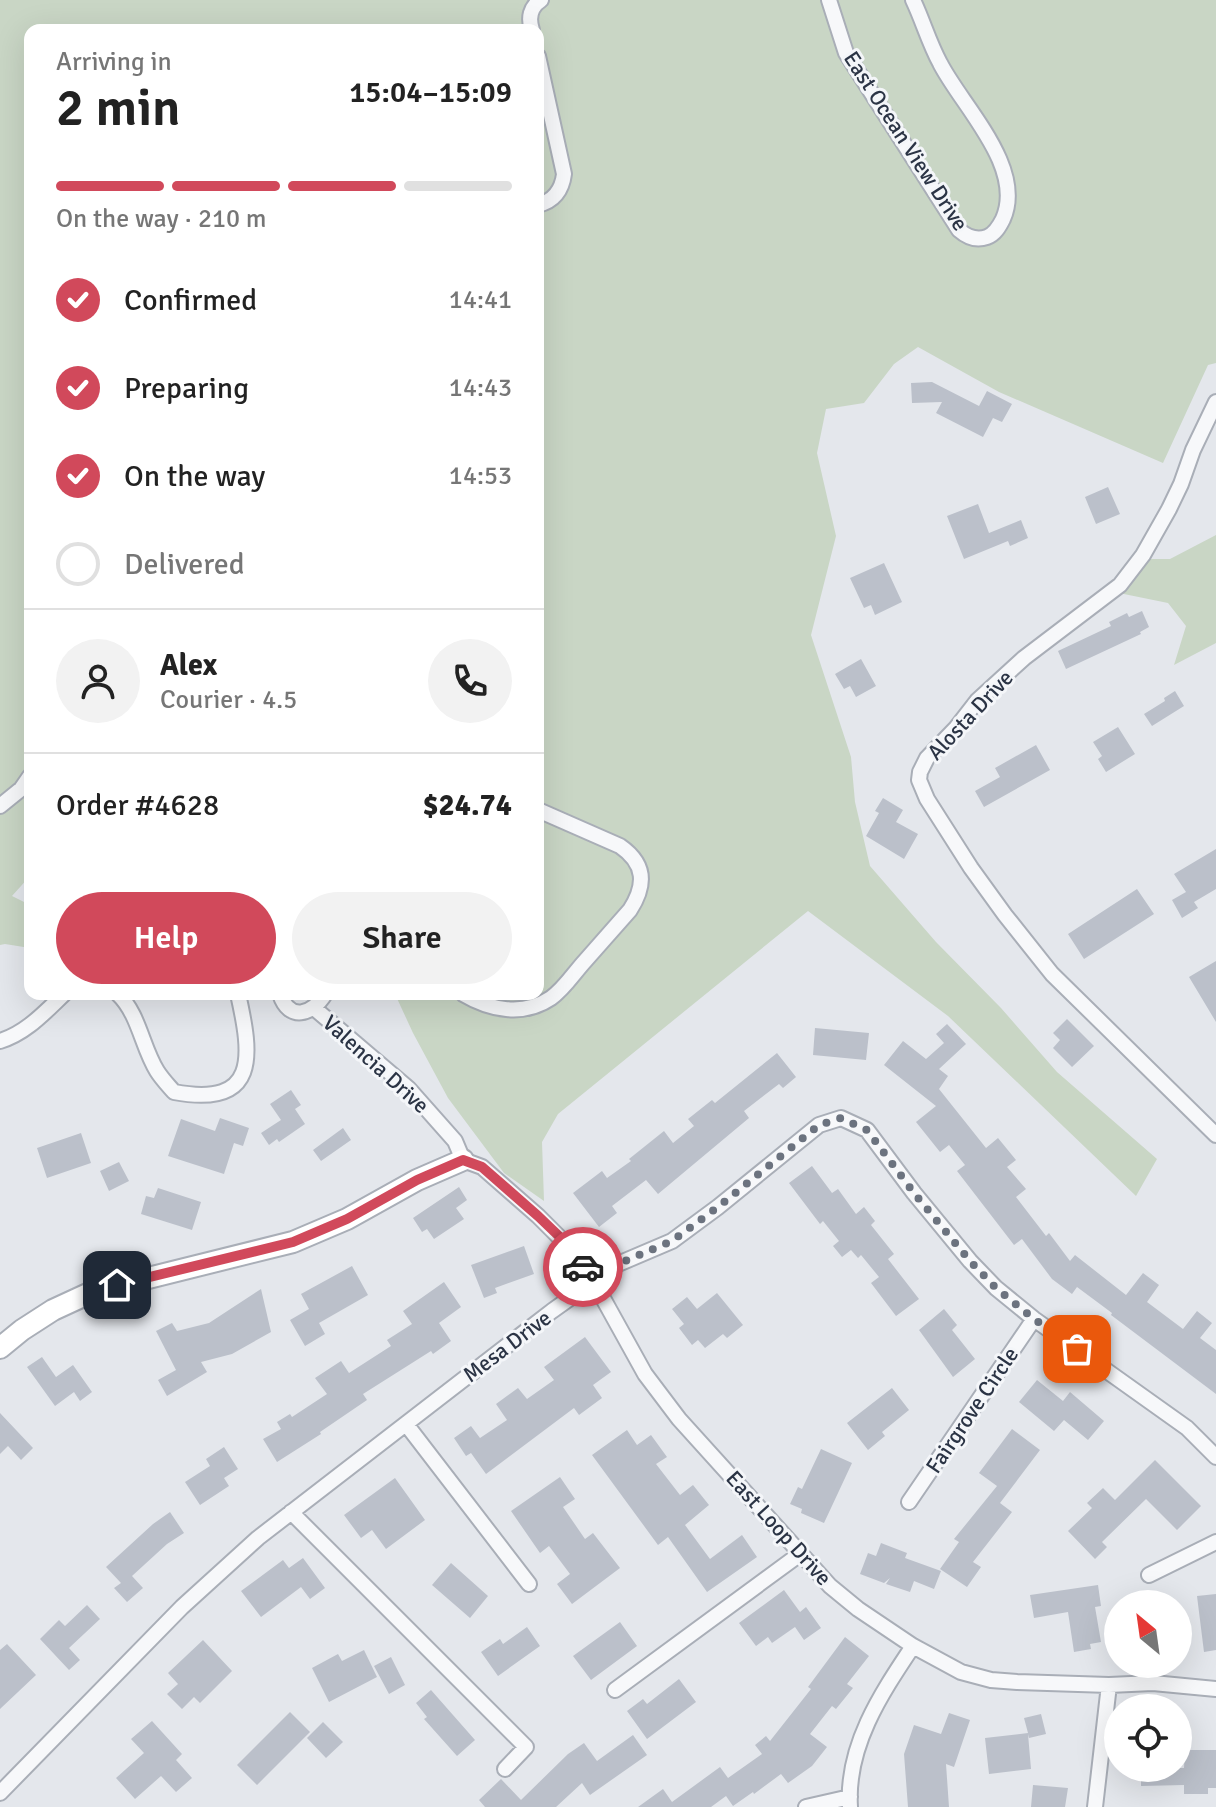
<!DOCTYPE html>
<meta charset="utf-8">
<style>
body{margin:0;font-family:Signika,sans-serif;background:#f2f2f2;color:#222;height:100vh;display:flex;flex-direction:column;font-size:30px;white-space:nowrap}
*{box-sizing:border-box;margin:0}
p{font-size:26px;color:#767676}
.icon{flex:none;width:44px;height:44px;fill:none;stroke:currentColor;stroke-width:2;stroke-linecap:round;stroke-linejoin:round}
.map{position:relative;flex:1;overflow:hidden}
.sheet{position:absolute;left:24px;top:24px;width:520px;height:976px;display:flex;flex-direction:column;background:#fff;border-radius:16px;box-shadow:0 8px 32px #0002}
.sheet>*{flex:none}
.needle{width:52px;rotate:331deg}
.fabs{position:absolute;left:1104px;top:1590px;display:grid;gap:16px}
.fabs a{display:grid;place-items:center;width:88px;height:88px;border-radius:50%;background:#fff;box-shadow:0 8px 32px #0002;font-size:40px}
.pin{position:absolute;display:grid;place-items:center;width:68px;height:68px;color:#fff;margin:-34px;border-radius:16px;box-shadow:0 4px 12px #0006}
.courier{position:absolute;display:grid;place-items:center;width:80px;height:80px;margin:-40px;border:6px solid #d1495b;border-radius:50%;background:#fff;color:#222;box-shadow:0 2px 10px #0007}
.overview em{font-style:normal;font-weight:600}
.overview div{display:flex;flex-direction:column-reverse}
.overview{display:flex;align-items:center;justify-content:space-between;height:136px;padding:0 32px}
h1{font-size:52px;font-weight:600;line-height:60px}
.bar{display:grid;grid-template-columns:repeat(4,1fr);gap:12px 8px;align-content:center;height:96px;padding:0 32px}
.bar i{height:10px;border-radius:6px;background:#e0e0e0}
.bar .active{background:#d1495b}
.bar p{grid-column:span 4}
.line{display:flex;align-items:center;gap:20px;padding:0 32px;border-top:2px solid #e0e0e0}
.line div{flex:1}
.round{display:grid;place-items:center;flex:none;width:84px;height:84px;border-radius:42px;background:#f2f2f2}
ol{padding:0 32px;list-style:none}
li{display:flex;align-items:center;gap:24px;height:88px}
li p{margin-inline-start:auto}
li .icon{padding:8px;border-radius:50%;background:#d1495b;color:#fff;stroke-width:4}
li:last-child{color:#767676}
li i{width:44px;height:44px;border:4px solid #e0e0e0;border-radius:50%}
.button{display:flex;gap:16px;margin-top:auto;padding:16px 32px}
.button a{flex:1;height:92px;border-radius:48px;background:#d1495b;color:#fff;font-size:32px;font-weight:600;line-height:92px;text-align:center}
.button a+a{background:#f2f2f2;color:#222}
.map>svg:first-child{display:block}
</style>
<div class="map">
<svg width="1216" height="1807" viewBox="0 0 1216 1807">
<rect width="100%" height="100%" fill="#e4e7ec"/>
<path fill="#c9d6c5" d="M0 0H1216V363L1208 365 1163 463 999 392 918 347 894 364 864 403 826 409 817 453 836 536 811 635 851 757 855 802 870 866 936 942 1001 1008 1057 1072 1157 1159 1136 1196 948 1016 808 911 558 1114 542 1142 544 1201 504 1173 448 1098 413 1033 395 994H538V30H30V876L12 896 30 905V948L5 944 0 945Z
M1216 535V643L1174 665 1186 626 1168 603 1119 593 1150 559H1170Z"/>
<path fill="#bbc0ca" d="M932 382 979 406 987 391 1012 404 1002 422 993 418 983 437 936 413 942 402 912 403 911 383Z
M1108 487 1120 514 1096 524 1085 497Z
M978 504 989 533 1021 520 1028 538 1010 546 1008 541 964 559 947 516Z
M884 563 902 602 875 615 871 605 864 608 850 578Z
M1142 611 1149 627 1140 632 1141 634 1066 669 1058 651 1111 626 1109 622 1127 613 1129 617Z
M861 659 876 686 856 697 850 686 844 689 835 674Z
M1175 691 1184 706 1152 726 1144 714 1165 701 1164 698Z
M1118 727 1135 754 1106 772 1098 759 1102 756 1093 742Z
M1036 745 1050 770 984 807 975 791 1000 777 995 768Z
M883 798 903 810 896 822 918 834 904 859 866 836 879 813 875 811Z
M1216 849V889L1194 902 1198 908 1182 918 1172 900 1186 892 1174 874Z
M1137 889 1154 914 1084 959 1068 934Z
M1216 961V1022L1189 977Z
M1067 1019 1094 1046 1072 1067 1053 1048 1060 1040 1053 1033Z
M947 1024 966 1044 939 1069 948 1076 939 1089 986 1148 998 1138 1016 1160 1007 1167 1026 1189 1016 1197 1046 1236 1049 1233 1070 1261 1075 1255 1126 1295 1143 1273 1159 1285 1147 1302 1183 1329 1197 1311 1212 1323 1200 1338 1216 1350V1394L1111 1315 1112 1313 1077 1287 1072 1294 1052 1279 1022 1239 1014 1245 957 1171 965 1165 949 1145 940 1152 916 1122 936 1106 884 1065 903 1041 926 1059 944 1043 936 1034Z
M815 1028 869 1033 866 1060 813 1055Z
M777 1053 796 1077 783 1088 779 1084 744 1111 749 1118 658 1194 646 1180 612 1206 617 1213 599 1227 573 1193 602 1171 607 1178 631 1161 629 1159 664 1131 673 1143 694 1126 688 1119 712 1100 715 1103Z
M291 1090 301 1105 295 1109 305 1124 279 1142 277 1139 269 1145 261 1133 281 1120 270 1104Z
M220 1118 249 1128 243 1146 234 1143 224 1174 168 1156 181 1119 215 1131Z
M343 1128 351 1140 321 1161 313 1150Z
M81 1133 91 1163 47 1178 37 1148Z
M119 1162 129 1181 109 1191 100 1171Z
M812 1166 832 1193 838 1189 856 1214 864 1207 875 1221 871 1225 894 1254 888 1259 919 1299 896 1316 871 1283 879 1277 861 1255 858 1258 851 1250 842 1257 833 1246 839 1241 823 1221 820 1224 789 1183Z
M459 1187 467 1200 456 1208 464 1219 434 1239 427 1229 422 1232 413 1218Z
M158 1188 201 1202 192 1230 141 1214 146 1196 154 1198Z
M524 1246 534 1274 495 1288 497 1293 484 1298 471 1265Z
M352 1266 368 1295 319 1323 325 1334 305 1346 290 1320 309 1309 301 1294Z
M444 1282 461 1307 439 1323 451 1341 433 1354 431 1351 363 1394 367 1400 320 1432 321 1434 277 1462 263 1439 281 1429 277 1422 290 1414 292 1417 327 1394 315 1378 341 1361 349 1373 391 1346 387 1340 412 1324 403 1311Z
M261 1289 271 1332 232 1354 201 1362 207 1372 167 1396 158 1380 176 1370 156 1331 172 1323 177 1331 209 1323Z
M717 1293 743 1325 727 1338 723 1334 705 1348 698 1340 692 1345 679 1328 684 1324 672 1309 687 1297 697 1309Z
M944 1309 957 1325 952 1330 975 1359 953 1377 919 1330Z
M585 1337 611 1372 593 1385 602 1398 579 1415 574 1408 486 1474 471 1453 466 1456 454 1438 471 1426 480 1438 507 1420 496 1404 518 1388 527 1399 554 1380 544 1367Z
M42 1357 56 1377 73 1365 92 1392 80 1401 74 1392 55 1406 27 1367Z
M1037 1380 1063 1401 1070 1392 1104 1421 1088 1440 1064 1420 1054 1431 1019 1402Z
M892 1388 909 1410 882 1432 885 1436 868 1450 847 1423Z
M0 1413 33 1448 21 1460 8 1446 0 1454Z
M1012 1429 1040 1450 1000 1503 1012 1512 973 1562 981 1567 967 1587 940 1569 959 1542 954 1539 997 1486 979 1473Z
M627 1430 637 1445 651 1435 667 1457 656 1464 680 1495 693 1485 709 1505 685 1525 710 1559 742 1535 757 1557 707 1592 668 1537 658 1545 592 1455Z
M224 1447 238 1469 224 1478 229 1486 200 1505 185 1482 210 1466 206 1459Z
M821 1449 852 1463 824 1523 801 1513 802 1509 790 1504 798 1487 802 1489Z
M1155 1460 1201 1506 1177 1530 1146 1499 1102 1542 1107 1547 1095 1559 1068 1531 1092 1508 1087 1503 1103 1488 1115 1500Z
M560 1477 575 1499 563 1507 585 1539 593 1533 620 1568 572 1604 557 1584 570 1574 549 1546 540 1553 511 1511Z
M395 1478 425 1520 386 1549 372 1530 361 1538 344 1515Z
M170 1512 184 1533 167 1544 132 1576 143 1588 127 1602 114 1588 121 1583 106 1567 153 1524Z
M881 1543 907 1553 905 1558 941 1571 934 1589 914 1581 910 1592 886 1584 890 1578 884 1583 860 1574 868 1553 876 1556Z
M303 1558 325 1588 310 1599 301 1587 261 1617 241 1591 283 1560 289 1568Z
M451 1563 488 1596 470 1618 432 1585Z
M1098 1585 1101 1606 1095 1607 1101 1642 1090 1644 1091 1649 1074 1652 1068 1612 1034 1618 1030 1595Z
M784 1590 800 1612 806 1607 821 1628 804 1640 795 1627 772 1643 768 1637 756 1646 739 1623Z
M1216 1594V1650L1204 1652 1197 1596Z
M87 1605 100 1619 69 1648 80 1660 69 1670 40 1639 59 1620 65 1626Z
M620 1622 637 1646 591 1680 573 1656Z
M527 1627 540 1646 498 1676 481 1652 500 1639 503 1644Z
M845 1637 869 1656 847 1684 853 1688 836 1709 832 1706 810 1734 827 1747 812 1766 788 1783 781 1774 754 1794 753 1792 733 1806 726 1796 711 1807H638L663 1789 672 1802 720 1767 728 1778 762 1754 755 1745 766 1736 770 1741 811 1689 808 1687Z
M203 1640 232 1671 200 1703 194 1697 182 1709 167 1694 178 1684 168 1673Z
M7 1644 36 1675 0 1709V1650Z
M364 1650 377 1677 329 1702 312 1668 338 1654 342 1661Z
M391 1657 405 1685 389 1694 374 1666Z
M679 1679 696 1702 647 1739 627 1711 643 1699 647 1704Z
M431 1690 475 1740 457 1756 424 1719 427 1717 416 1703Z
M290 1712 310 1732 257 1785 237 1765Z
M949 1713 970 1720 954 1767 946 1764 949 1807H908L904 1754 914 1725 941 1734Z
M1041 1714 1046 1734 1029 1738 1028 1734 1031 1769 989 1774 985 1738 1028 1733 1024 1718Z
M152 1721 182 1754 176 1760 192 1778 176 1792 161 1776 135 1799 116 1778 144 1753 131 1739Z
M323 1722 343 1742 326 1758 307 1738Z
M633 1735 647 1755 590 1795 582 1783 556 1807H485L479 1800 501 1779 521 1800 568 1754 584 1743 597 1761Z
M1185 1750H1216V1788H1208V1794H1184V1785L1141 1786V1768H1184Z
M1033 1785 1068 1788 1065 1807H1031Z"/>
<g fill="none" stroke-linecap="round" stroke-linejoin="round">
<g stroke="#a9aeb7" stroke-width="18">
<path id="street" d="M829 0 846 53 959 230C967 237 976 241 987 237 995 234 999 227 1003 219 1026 167 961 105 940 63 929 43 923 21 913 0
M532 30C528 18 530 7 541 0
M538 56 564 174C562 190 554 201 538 205
M1216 402 1193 450 1181 484 1169 509 1143 555 1120 585 1024 658 977 701 956 728 927 758 920 772 919 780 927 799 971 868 1005 915 1052 974 1216 1135
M0 806 21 789 30 776
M118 994C139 1014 142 1047 157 1071 162 1079 168 1085 174 1092 259 1108 252 1056 238 994
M280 994C289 1022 312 1015 325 994
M463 994C490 1010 523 1017 551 998 564 989 574 973 585 961 600 944 615 927 630 910 646 885 646 864 620 846L538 810
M314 1008 408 1088 455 1141 463 1160 482 1167 538 1216 570 1248 594 1282 645 1374 679 1419 830 1586 858 1609 913 1646 961 1672 991 1680 1017 1682 1109 1685 1153 1683 1216 1689
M0 1041C26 1033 44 1013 64 994
M406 1424 529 1584
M909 1502 1034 1319
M291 1512 526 1747 505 1769
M1149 1575 1216 1542
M615 1690 800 1554
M0 1793 182 1607 258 1538 552 1311 618 1264 672 1241 718 1207 819 1125 841 1118 867 1130 914 1193 970 1261 996 1288 1034 1319 1187 1428 1216 1457
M806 1807 850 1797
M850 1807C846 1746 881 1694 913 1646
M1095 1807 1109 1685"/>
</g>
<g stroke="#a9aeb7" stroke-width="24">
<path id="secondary" d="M0 1348 22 1330 53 1310 92 1292 293 1242 347 1219 417 1180 463 1160"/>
</g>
<use href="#street" stroke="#f7f8fa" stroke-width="14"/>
<use href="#secondary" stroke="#fff" stroke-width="20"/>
</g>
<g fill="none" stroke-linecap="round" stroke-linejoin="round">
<path stroke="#6c737f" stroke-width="8" stroke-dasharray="0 14.4" d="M583 1267 594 1282 618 1264 672 1241 718 1207 819 1125 841 1118 867 1130 914 1193 970 1261 996 1288 1034 1319 1077 1349"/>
<path stroke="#d1495b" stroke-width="10" d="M117 1285 293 1242 347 1219 417 1180 463 1160 482 1167 538 1216 563 1240 583 1267"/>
</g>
<g text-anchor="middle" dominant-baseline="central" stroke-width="6" stroke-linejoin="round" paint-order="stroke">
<g font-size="22" fill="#2b3445" stroke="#f4f6f9">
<text transform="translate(906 141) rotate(57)">East Ocean View Drive</text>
<text transform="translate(970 715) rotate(-47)">Alosta Drive</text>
<text transform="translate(376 1064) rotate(42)">Valencia Drive</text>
<text transform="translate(507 1346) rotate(-37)">Mesa Drive</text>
<text transform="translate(972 1410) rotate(-56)">Fairgrove Circle</text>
<text transform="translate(779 1528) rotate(48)">East Loop Drive</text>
</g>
</g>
</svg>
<div class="fabs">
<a><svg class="needle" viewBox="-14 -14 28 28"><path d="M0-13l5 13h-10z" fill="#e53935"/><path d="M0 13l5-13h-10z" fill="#767676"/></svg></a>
<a><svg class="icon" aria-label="locate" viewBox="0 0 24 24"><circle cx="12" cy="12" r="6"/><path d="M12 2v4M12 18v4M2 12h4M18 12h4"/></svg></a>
</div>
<div class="pin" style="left:1077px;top:1349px;background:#ea580c"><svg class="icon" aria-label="bag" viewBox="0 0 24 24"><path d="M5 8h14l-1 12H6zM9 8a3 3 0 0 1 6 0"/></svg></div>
<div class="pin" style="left:117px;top:1285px;background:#1f2937"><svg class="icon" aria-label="home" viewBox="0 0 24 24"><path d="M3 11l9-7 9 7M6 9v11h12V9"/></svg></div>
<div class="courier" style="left:583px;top:1267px"><svg class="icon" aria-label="car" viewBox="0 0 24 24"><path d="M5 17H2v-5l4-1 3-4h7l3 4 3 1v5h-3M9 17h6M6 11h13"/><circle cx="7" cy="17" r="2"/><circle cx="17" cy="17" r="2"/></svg></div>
<section class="sheet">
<div class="overview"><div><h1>2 min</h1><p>Arriving in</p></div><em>15:04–15:09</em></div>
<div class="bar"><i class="active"></i><i class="active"></i><i class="active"></i><i></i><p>On the way · 210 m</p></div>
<ol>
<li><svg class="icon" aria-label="check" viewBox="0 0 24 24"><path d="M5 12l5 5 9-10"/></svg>Confirmed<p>14:41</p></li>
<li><svg class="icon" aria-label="check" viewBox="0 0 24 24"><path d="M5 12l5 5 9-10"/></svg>Preparing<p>14:43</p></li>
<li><svg class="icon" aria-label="check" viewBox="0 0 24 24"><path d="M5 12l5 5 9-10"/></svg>On the way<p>14:53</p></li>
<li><i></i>Delivered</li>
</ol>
<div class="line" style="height:144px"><a class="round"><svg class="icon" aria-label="person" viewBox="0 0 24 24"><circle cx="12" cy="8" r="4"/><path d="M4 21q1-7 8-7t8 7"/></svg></a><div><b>Alex</b><p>Courier · 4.5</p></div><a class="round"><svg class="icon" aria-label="phone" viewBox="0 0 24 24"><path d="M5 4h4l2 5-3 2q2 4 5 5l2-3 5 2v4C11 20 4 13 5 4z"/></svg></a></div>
<div class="line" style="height:104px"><div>Order #4628</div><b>$24.74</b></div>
<div class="button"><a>Help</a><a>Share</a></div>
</section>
</div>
